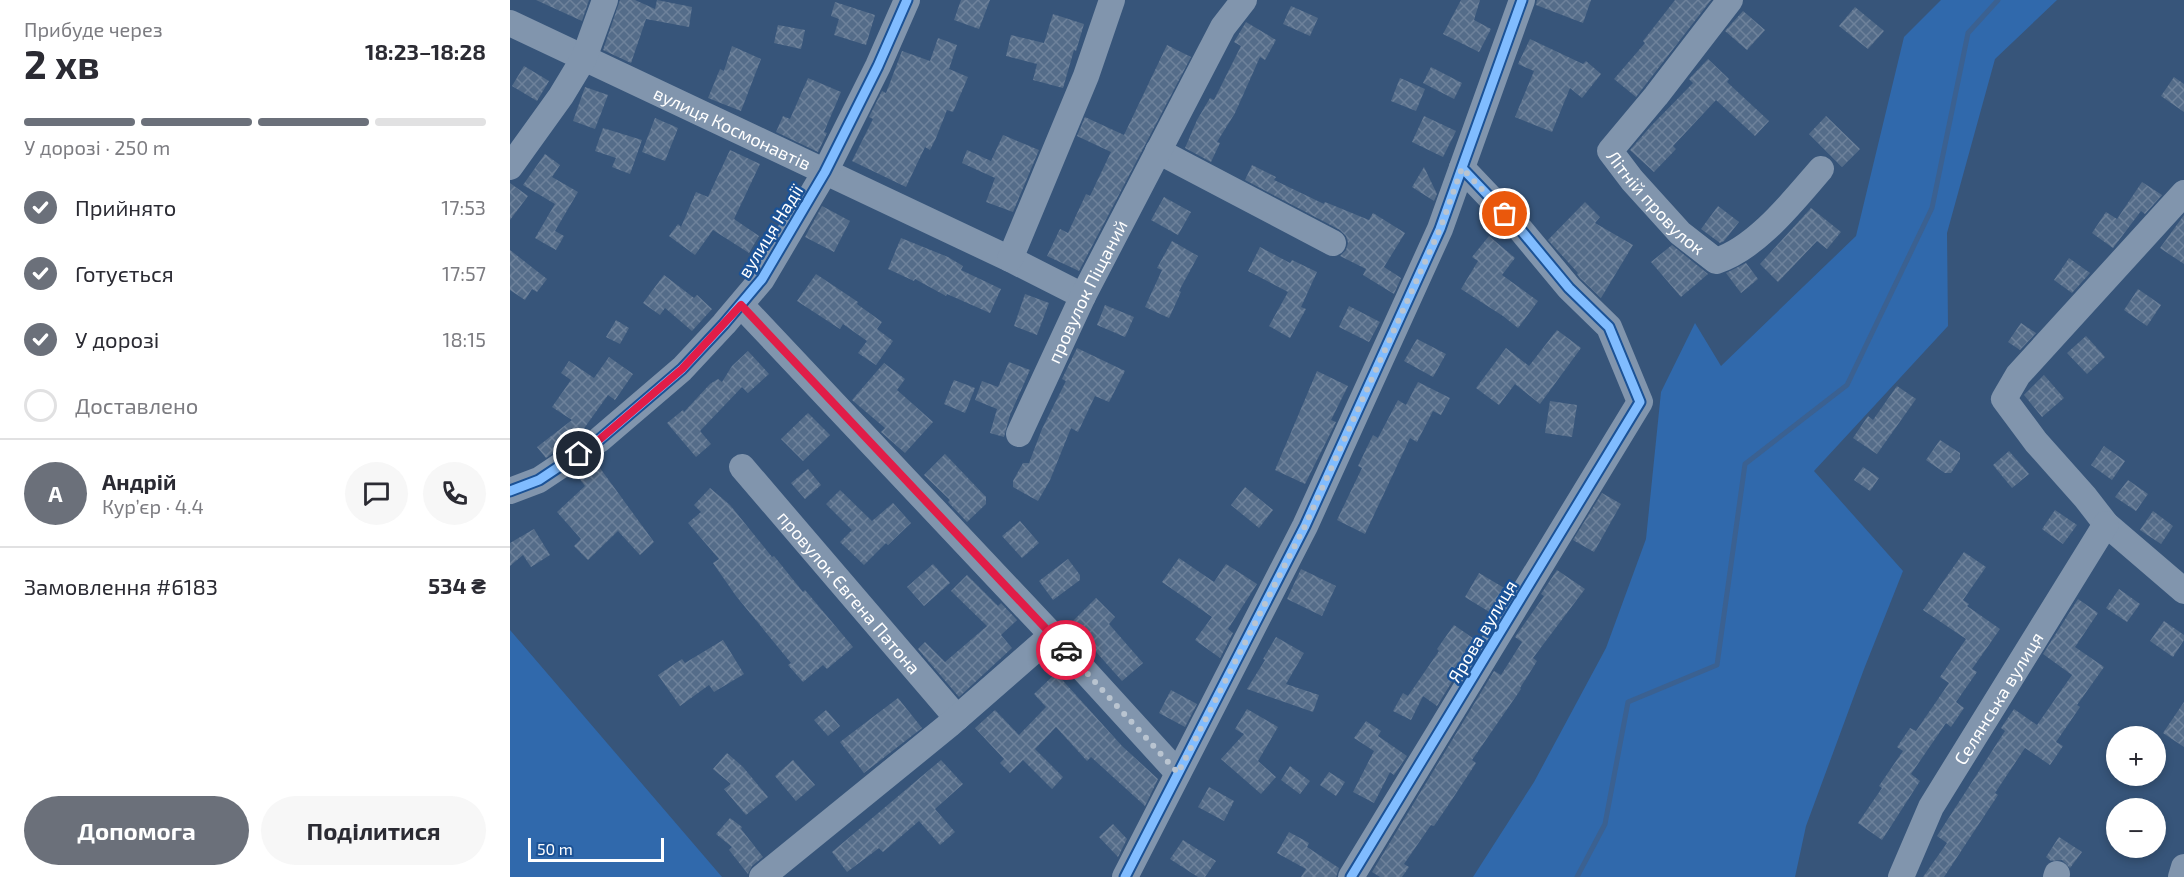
<!DOCTYPE html>
<html lang="uk">
<meta charset="utf-8">
<style>
body{margin:0;font-family:"Exo 2",sans-serif;background:#f7f7f7;color:#2b2b33;height:100vh;display:flex;flex-direction:column;font-size:22px;white-space:nowrap}
*{box-sizing:border-box;margin:0}
p{font-size:20px;color:#7c7c81}
.icon{flex:none;width:33px;height:33px;fill:none;stroke:currentColor;stroke-width:2;stroke-linecap:round;stroke-linejoin:round}
.map{position:relative;flex:1;overflow:hidden}
.details{display:flex;flex-direction:column;background:#fff;width:510px}
.details>*{flex:none}
.buttons{position:absolute;left:1596px;top:726px;display:grid;gap:12px}
.buttons a{display:grid;place-items:center;width:60px;height:60px;border-radius:50%;background:#fff;box-shadow:0 3px 9px #0003;font-size:30px}
.scale{position:absolute;left:18px;bottom:15px;width:136px;box-sizing:border-box;padding-left:6px;border:3px solid #fff;border-top:0;font-size:16px;line-height:21px;white-space:nowrap;color:#fff;-webkit-text-stroke:4px #1b5296;paint-order:stroke}
.pin{position:absolute;display:grid;place-items:center;width:51px;height:51px;color:#fff;margin:-26px;border:3px solid #fff;border-radius:50%;box-shadow:0 2px 6px #0007}
.courier{position:absolute;display:grid;place-items:center;width:60px;height:60px;margin:-30px;border:4px solid #e11d48;border-radius:50%;background:#fff;color:#222;box-shadow:0 2px 8px #0007}
.overview em{font-style:normal;font-weight:700}
.overview div{display:flex;flex-direction:column-reverse}
.overview{display:flex;align-items:center;justify-content:space-between;height:102px;padding:0 24px}
h1{font-size:39px;font-weight:700;line-height:45px}
.bar{display:grid;grid-template-columns:repeat(4,1fr);gap:9px 6px;align-content:center;height:72px;padding:0 24px}
.bar i{height:8px;border-radius:4px;background:#e1e1e2}
.bar .current{background:#6b707a}
.bar p{grid-column:span 4}
.line{display:flex;align-items:center;gap:15px;padding:0 24px;border-top:2px solid #e1e1e2}
.line div{flex:1}
.round{display:grid;place-items:center;flex:none;width:63px;height:63px;border-radius:32px;background:#f7f7f7}
ol{padding:0 24px;list-style:none}
li{display:flex;align-items:center;gap:18px;height:66px}
li p{margin-inline-start:auto}
li .icon{padding:6px;border-radius:50%;background:#6b707a;color:#fff;stroke-width:4}
li:last-child{color:#7c7c81}
li i{width:33px;height:33px;border:3px solid #e1e1e2;border-radius:50%}
.action{display:flex;gap:12px;margin-top:auto;padding:12px 24px}
.action a{flex:1;height:69px;border-radius:36px;background:#6b707a;color:#fff;font-size:24px;font-weight:700;line-height:69px;text-align:center}
.action a+a{background:#f7f7f7;color:#2b2b33}
main{display:flex;flex:1;min-height:0}
.map>svg:first-child{display:block}
</style>
<main>
<section class="details">
<div class="overview"><div><h1>2 хв</h1><p>Прибуде через</p></div><em>18:23–18:28</em></div>
<div class="bar"><i class="current"></i><i class="current"></i><i class="current"></i><i></i><p>У дорозі · 250 m</p></div>
<ol>
<li><svg class="icon" aria-label="check" viewBox="0 0 24 24"><path d="M5 12l5 5 9-10"/></svg>Прийнято<p>17:53</p></li>
<li><svg class="icon" aria-label="check" viewBox="0 0 24 24"><path d="M5 12l5 5 9-10"/></svg>Готується<p>17:57</p></li>
<li><svg class="icon" aria-label="check" viewBox="0 0 24 24"><path d="M5 12l5 5 9-10"/></svg>У дорозі<p>18:15</p></li>
<li><i></i>Доставлено</li>
</ol>
<div class="line" style="height:108px"><b class="round" style="background:#6b707a;color:#fff">А</b><div><b>Андрій</b><p>Кур’єр · 4.4</p></div><a class="round"><svg class="icon" aria-label="chat" viewBox="0 0 24 24"><path d="M4 5h16v11H9l-5 4z"/></svg></a><a class="round"><svg class="icon" aria-label="phone" viewBox="0 0 24 24"><path d="M5 4h4l2 5-3 2q2 4 5 5l2-3 5 2v4C11 20 4 13 5 4z"/></svg></a></div>
<div class="line" style="height:78px"><div>Замовлення #6183</div><b>534 ₴</b></div>
<div class="action"><a>Допомога</a><a>Поділитися</a></div>
</section>
<div class="map">
<svg width="1674" height="877" viewBox="0 0 1674 877">
<defs>
<pattern id="building-cross-hatch" width="8" height="8" patternUnits="userSpaceOnUse" patternTransform="scale(1.5)"><rect width="8" height="8" fill="#546c89"/><path d="M0 0l8 8M0 8l8-8" fill="none" stroke="#6e829b"/></pattern>
</defs>
<rect width="100%" height="100%" fill="#37557a"/>
<path fill="#3069ac" d="M1431 0H1547L1485 59 1437 233 1438 326 1304 471 1393 571 1354 669 1296 826 1285 877H963L1024 782 1096 648 1136 539 1151 392 1185 323 1211 366 1346 236 1394 37Z
M0 630 212 877H0Z"/>
<g fill="none" stroke-linecap="round" stroke-linejoin="round">
<path stroke="#3b6191" stroke-width="5" d="M1067 877 1095 824 1118 702 1207 665 1235 464 1337 385 1422 208 1458 33 1488 0"/>
</g>
<path fill="url(#building-cross-hatch)" d="M26 0H79L72 21Z
M110 0H125L145 9 147 0 182 7 179 27 136 19 121 63 93 50Z
M451 0H480L469 29 444 20Z
M951 0H970L964 20 981 29 969 52 933 34Z
M1027 0H1081L1073 23 1026 5Z
M1165 0H1201L1126 97 1104 79 1135 43 1133 41Z
M325 2 365 15 356 45 324 35 329 19 321 16Z
M781 6 808 18 800 36 773 24Z
M1345 7 1374 31 1358 49 1329 26Z
M1233 11 1255 30 1237 50 1215 31Z
M543 14 574 24 566 51 564 50 553 88 523 80 527 64 496 56 501 35 534 43Z
M736 22 766 40 755 60 750 57 725 113 707 142 710 143 701 162 675 148 687 120 700 98 704 100 731 46 724 42Z
M268 25 295 30 291 49 264 43Z
M428 38 447 45 439 69 458 77 443 112 437 110 426 138 420 150 415 147 396 187 342 161 363 119 359 117 372 91 376 93 392 51 420 61Z
M1020 39 1073 64 1076 61 1091 74 1072 98 1060 88 1042 132 1005 117 1024 71 1008 64Z
M657 45 681 57 569 271 537 256 550 229 558 233 576 194 580 196 601 152 567 136 575 117 614 135Z
M222 46 251 59 231 111 198 98 210 69 214 71Z
M1198 59 1219 79 1217 82 1259 121 1245 136 1206 100 1163 146 1166 149 1144 172 1120 150 1141 126 1183 83 1179 79Z
M14 66 39 81 27 101 2 86Z
M921 67 952 83 944 99 913 83Z
M1664 77 1674 84V112L1651 96Z
M298 78 331 92 314 132 317 133 308 152 266 132 273 116 280 119Z
M890 78 915 89 906 111 881 101Z
M75 87 98 95 85 129 63 121Z
M914 116 946 131 933 157 902 142Z
M1316 116 1350 149 1332 167 1299 134Z
M145 118 168 128 155 161 132 152Z
M93 128 132 140 120 174 102 167 106 158 85 151Z
M493 135 529 150 503 212 476 202 485 178 452 163 457 150 481 161Z
M220 150 250 164 224 219 249 236 239 253 203 230 185 255 159 236 168 224 171 227 186 192 198 197Z
M35 154 50 165 42 177 68 192 45 231 54 236 46 250 25 238 45 204 13 185Z
M742 165 766 177 764 180 814 204 815 202 859 220 863 213 895 233 874 267 891 278 884 294 853 275 856 269 830 256 836 250 838 243 836 236 830 230 735 180Z
M914 167 927 194 924 201 902 187Z
M1632 182 1652 195 1635 214 1631 211 1603 248 1582 233 1596 212 1607 219Z
M0 183 18 196 0 220Z
M654 197 681 212 668 235 641 220Z
M1075 202 1090 217 1085 223 1123 245 1091 298 1070 278 1067 274 1068 273 1038 240Z
M312 206 340 221 324 252 295 237Z
M1208 206 1229 222 1214 241 1210 243 1191 229Z
M1301 208 1331 232 1317 249 1307 241 1268 282 1250 264Z
M1674 215V264L1650 248Z
M979 236 1005 258 992 275 1028 301 1008 328 993 316 951 289 968 261 962 257Z
M391 238 438 257 453 266 451 270 491 289 480 313 437 294 436 296 405 279 404 281 378 269Z
M662 241 688 256 669 291 671 292 659 318 635 307 652 270 647 268Z
M1162 245 1198 274 1171 297 1141 262Z
M750 247 780 263 782 260 807 272 791 307 796 309 780 338 759 326 778 292 738 271Z
M0 250 37 279 27 292 22 289 15 300 0 290Z
M1559 258 1580 273 1562 293 1544 280Z
M1236 263 1248 279 1231 293 1216 273Z
M306 274 348 302 347 304 372 322 367 329 383 341 366 365 348 353 357 341 333 324 330 329 287 301Z
M154 275 184 298 187 295 202 309 182 331 155 308 150 315 133 303Z
M1628 289 1651 305 1637 326 1614 310Z
M515 294 539 303 527 335 504 326Z
M595 305 624 317 615 337 587 325Z
M839 306 870 322 859 342 829 327Z
M106 320 119 328 110 344 96 337Z
M1511 323 1526 333 1510 350 1498 342Z
M1047 330 1071 348 1030 404 1005 384 989 405 966 388 996 348 1019 366Z
M1576 336 1595 357 1577 374 1557 353Z
M907 339 936 354 923 377 894 361Z
M567 348 615 371 599 402 585 396 568 432 561 428 540 480 528 501 503 487V481L513 463H519L532 429 556 381 552 379Z
M238 351 259 374 238 393 232 387 190 431 201 444 186 457 157 423 173 410 174 412 200 384 208 379 212 382 222 366Z
M99 357 123 374 105 400 98 395 70 434 36 458 27 447 62 420 42 407 61 380 51 373 59 361 84 378Z
M499 362 520 370 500 415 494 437 480 433 487 409 465 400 472 381 488 387Z
M374 363 395 379 387 390 423 422 395 453 371 432 375 428 342 400Z
M807 371 838 386 821 420 826 422 795 484 765 470Z
M1534 375 1554 398 1532 417 1514 395Z
M444 380 465 388 455 413 434 404Z
M908 382 940 398 931 415 923 411 907 442 900 438 855 534 827 520 852 468 848 466 863 435 868 438 888 400 896 405Z
M1387 386 1406 399 1367 454 1343 438 1358 416 1363 420Z
M1040 401 1067 405 1062 437 1035 433Z
M298 413 320 435 293 461 271 439Z
M1430 440 1450 453V459L1441 473H1435L1416 460Z
M1594 446 1615 461 1602 480 1581 465Z
M1499 451 1519 474 1502 488 1483 465Z
M435 454 476 497V504L457 522 438 502 440 500 414 475Z
M87 464 144 542 130 555 108 531 78 560 64 546 71 539 47 512 75 486 69 478Z
M1353 467 1369 478 1360 491 1344 480Z
M298 469 311 485 295 499 281 483Z
M1618 480 1638 494 1626 511 1605 497Z
M735 487 763 510 749 528 721 505Z
M200 488 220 505 262 557 264 556 293 592 295 590 343 647 317 669 313 665 293 682 278 665 281 663 226 596 203 563 209 559 178 523 191 512 184 505Z
M330 490 362 521 383 503 401 523 378 545 376 543 354 565 330 542 342 530 316 504Z
M1092 493 1111 504 1084 552 1063 540Z
M1545 510 1567 525 1553 544 1532 529Z
M1643 511 1663 526 1651 544 1630 530Z
M510 521 529 543 512 558 492 536Z
M24 529 40 555 21 567 13 555 0 566V543Z
M1454 552 1476 567 1453 600 1459 604 1457 606 1490 629 1462 669 1467 672 1446 702 1454 708 1441 727 1436 723 1401 774 1410 781 1372 840 1348 823 1372 788 1369 786 1393 751 1387 747 1400 728 1406 731 1439 683 1430 677 1456 639 1413 610Z
M669 558 704 582 716 564 747 584 718 629 723 633 710 658 685 640 702 617 652 582Z
M558 559 570 575V580L543 600 529 581Z
M423 564 440 583 414 606 397 587Z
M791 569 826 586 812 616 777 599Z
M1047 570 1075 589 1023 658 1027 661 1010 688 1011 689 962 760 966 763 939 804 924 826 921 825 894 864 899 867 892 877H870L862 872 984 671 991 675 1012 642 1005 637 1034 596 1031 594Z
M969 573 996 589 981 613 955 597Z
M457 575 488 606 491 603 507 620 491 635 502 648 449 697 408 649 415 642 435 662 477 626 441 591Z
M1609 589 1630 604 1617 622 1596 608Z
M586 598 605 617 599 624 633 663 612 681 579 644 577 645 558 626Z
M1568 599 1588 613 1565 647 1594 667 1567 705 1570 707 1546 742 1553 746 1540 765 1515 748 1485 793 1488 795 1434 877H1413L1437 843 1427 836 1495 731 1491 728 1504 709 1527 725 1562 675 1533 654Z
M1654 621 1674 635V640L1663 657 1640 641Z
M944 625 967 641 927 706 913 696 901 720 883 711 893 693 898 696 929 651 927 649Z
M766 637 794 653 776 684 809 695 803 712 737 689 755 660 753 659Z
M213 640 234 674 204 692 199 685 170 706 148 675 172 659 175 663Z
M546 673 612 746 648 779 635 806 581 757 577 761 546 727 525 749 553 777 542 789 513 760 500 773 490 763 494 759 465 728 485 710 509 735 536 707 524 694Z
M661 690 687 704 675 727 649 713Z
M388 698 412 728 354 773 330 742Z
M1674 702V747L1653 733Z
M737 709 768 727 748 761 766 777 751 794 711 759 734 734 725 729Z
M316 710 330 726 318 736 304 720Z
M856 721 871 731 868 736 897 756 884 775 880 772 864 803 843 792 864 751 844 738Z
M217 753 233 767 258 797 236 815 214 789 221 784 203 769Z
M283 760 305 785 286 801 265 776Z
M431 760 453 784 425 809 445 832 430 845 409 821 373 852 369 848 337 872 322 852Z
M780 766 800 781 790 794 771 780Z
M819 772 835 782 826 796 810 785Z
M699 787 724 801 714 821 688 807Z
M220 818 232 827 231 829 253 857 242 866 238 874 219 850 222 847 206 834Z
M603 824 617 839 608 857 589 837Z
M779 832 799 843 797 847 829 868 826 877H791L796 869 767 853Z
M1549 837 1572 852 1560 868 1552 860 1541 861 1536 857Z
M673 840 706 861 695 877H688L660 859Z"/>
<g fill="none" stroke-linecap="round" stroke-linejoin="round">
<g stroke="#8195ad" stroke-width="26">
<path id="s1" d="M1220 0 1146 96 1100 151 1122 180 1170 233 1206 261C1247 248 1284 200 1311 169"/>
<path id="s2" d="M0 23 500 259 573 296"/>
<path d="M648 151 823 243"/>
<path d="M0 167 51 96 74 58 95 0"/>
<path d="M1674 193 1508 375 1494 399 1526 442 1575 497 1596 524 1674 591"/>
<path d="M500 259 576 76 602 0"/>
<path d="M231 305 542 635 668 773"/>
<path id="s3" d="M509 434 573 296 713 27 734 0"/>
<path id="s4" d="M232 467 447 718"/>
<path d="M0 491 29 480 89 440 172 369 214 324 252 279 315 172 368 66 397 0"/>
<path d="M252 877 439 725 542 635"/>
<path d="M615 877 795 526 930 229 1012 0"/>
<path d="M841 877 1130 402 1099 327 1059 288 1010 229 952 168"/>
<path id="s5" d="M1391 877 1421 807 1596 524"/>
<path d="M1546 877 1547 874"/>
<path d="M1671 877 1674 867"/>
</g>
<g stroke="#1b5296" stroke-width="13">
<path id="cycleway" d="M0 491 29 480 89 440 172 369 214 324 252 279 315 172 368 66 397 0
M615 877 795 526 930 229 1012 0
M841 877 1130 402 1099 327 1059 288 1010 229 952 168"/>
</g>
<use href="#cycleway" stroke="#80bcff" stroke-width="9"/>
</g>
<g fill="none" stroke-linecap="round" stroke-linejoin="round">
<path stroke="#b9c4d0" stroke-width="6" stroke-dasharray="0 10.8" d="M556 650 668 773 795 526 930 229 952 168 995 214"/>
<path stroke="#e11d48" stroke-width="8" d="M69 454 89 440 172 369 231 305 556 650"/>
</g>
<g text-anchor="middle" dominant-baseline="central" stroke-width="5" stroke-linejoin="round" paint-order="stroke">
<g font-size="18" fill="#fff" stroke="#1b5296">
<text stroke="none"><textPath href="#s2" startOffset="246">вулиця Космонавтів</textPath></text>
<text stroke="none"><textPath href="#s1" startOffset="262">Літній провулок</textPath></text>
<text transform="translate(260 231) rotate(-58)">вулиця Надії</text>
<text stroke="none"><textPath href="#s3" startOffset="158">провулок Піщаний</textPath></text>
<text stroke="none"><textPath href="#s4" startOffset="165">провулок Євгена Патона</textPath></text>
<text transform="translate(972 631) rotate(-59)">Ярова вулиця</text>
<text stroke="none"><textPath href="#s5" startOffset="204">Селянська вулиця</textPath></text>
</g>
</g>
</svg>
<div class="buttons">
<a>+</a>
<a>−</a>
</div>
<div class="scale">50 m</div>
<div class="pin" style="left:995px;top:214px;background:#ea580c"><svg class="icon" aria-label="bag" viewBox="0 0 24 24"><path d="M5 8h14l-1 12H6zM9 8a3 3 0 0 1 6 0"/></svg></div>
<div class="pin" style="left:69px;top:454px;background:#1f2937"><svg class="icon" aria-label="home" viewBox="0 0 24 24"><path d="M3 11l9-7 9 7M6 9v11h12V9"/></svg></div>
<div class="courier" style="left:556px;top:650px"><svg class="icon" aria-label="car" viewBox="0 0 24 24"><path d="M5 17H2v-5l4-1 3-4h7l3 4 3 1v5h-3M9 17h6M6 11h13"/><circle cx="7" cy="17" r="2"/><circle cx="17" cy="17" r="2"/></svg></div>
</div>
</main>
